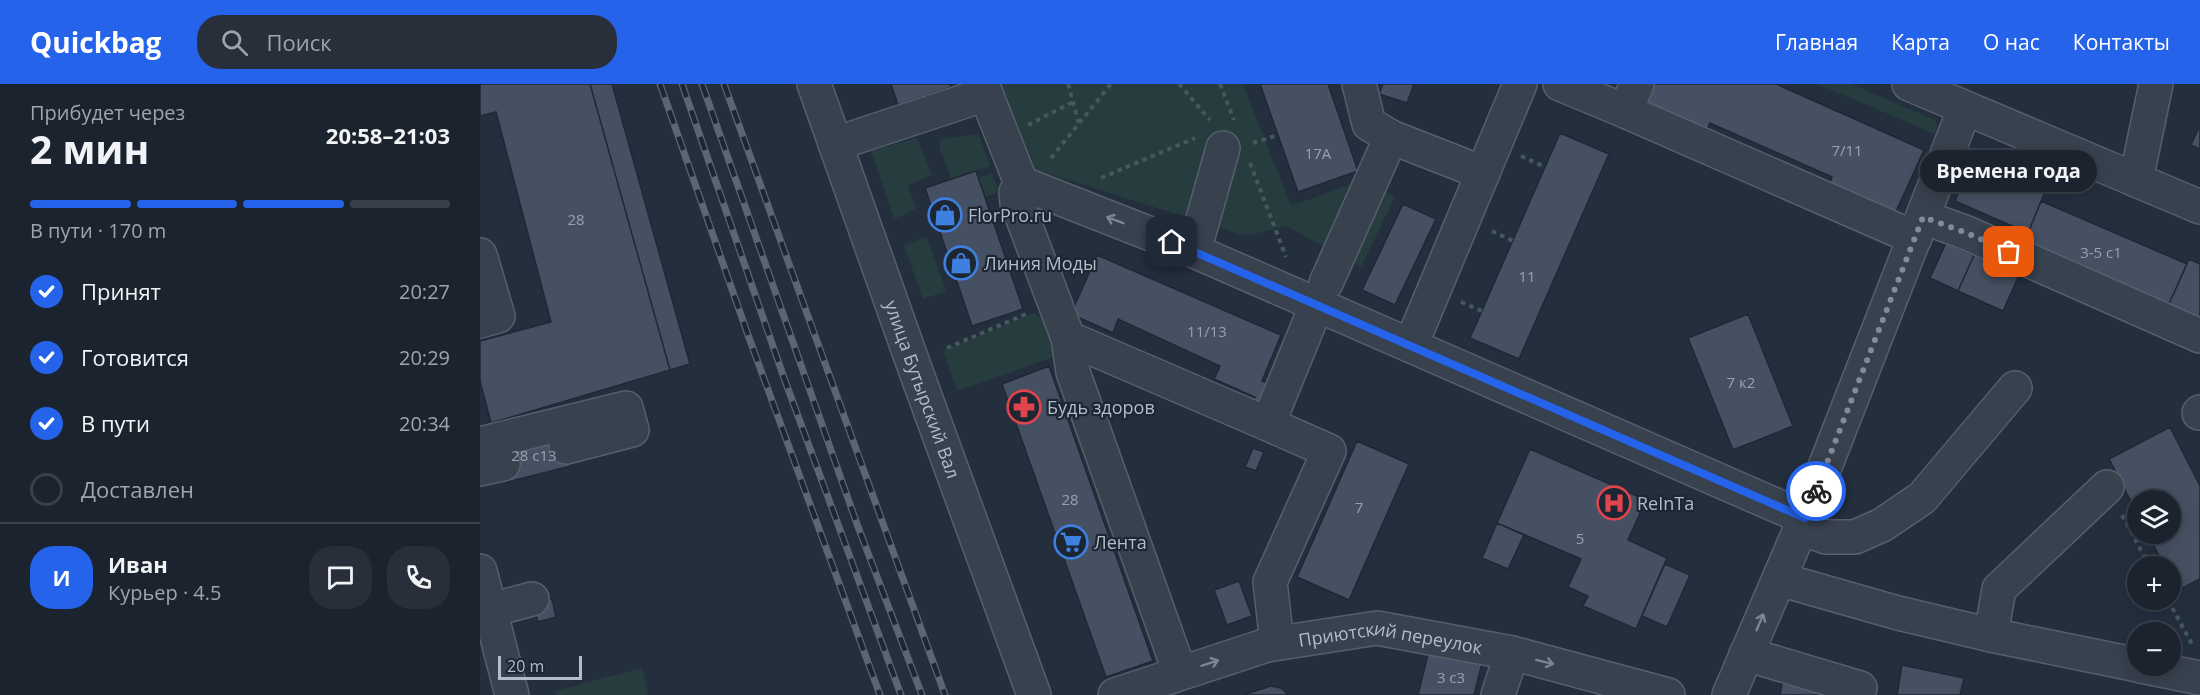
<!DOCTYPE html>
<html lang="ru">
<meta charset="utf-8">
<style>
body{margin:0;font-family:"Open Sans",sans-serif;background:#282f3a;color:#f1f3f6;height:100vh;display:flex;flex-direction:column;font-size:22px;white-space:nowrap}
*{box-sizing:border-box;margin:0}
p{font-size:20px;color:#a0a4aa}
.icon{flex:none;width:33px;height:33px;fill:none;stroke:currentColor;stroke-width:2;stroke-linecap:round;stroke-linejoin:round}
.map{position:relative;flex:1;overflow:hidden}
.drawer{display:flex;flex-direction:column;background:#1b232e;width:480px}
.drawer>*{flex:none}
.fabs{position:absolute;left:1647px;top:406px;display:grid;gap:12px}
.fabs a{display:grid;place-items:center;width:54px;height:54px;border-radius:50%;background:#1b232e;box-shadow:0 3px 15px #0003,0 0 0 2px #39404a;font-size:30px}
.scale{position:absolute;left:18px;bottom:15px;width:84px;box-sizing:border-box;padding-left:6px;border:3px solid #b4bcc9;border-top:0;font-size:16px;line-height:21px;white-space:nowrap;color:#b4bcc9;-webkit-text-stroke:4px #1d2633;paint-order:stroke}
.pin{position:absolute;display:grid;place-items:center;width:51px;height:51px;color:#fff;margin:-26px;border-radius:12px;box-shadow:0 3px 9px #0006}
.courier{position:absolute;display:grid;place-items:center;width:60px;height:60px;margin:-30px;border:4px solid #2563eb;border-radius:50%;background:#fff;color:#222;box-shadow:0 2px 8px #0007}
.bubble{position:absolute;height:42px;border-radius:21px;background:#1b232e;box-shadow:0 3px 15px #0003,0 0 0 2px #39404a;font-size:20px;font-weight:700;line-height:42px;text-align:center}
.summary em{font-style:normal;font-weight:700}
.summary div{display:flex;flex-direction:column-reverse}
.summary{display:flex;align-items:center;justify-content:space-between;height:102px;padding:0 30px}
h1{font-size:39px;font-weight:700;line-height:45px}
.bar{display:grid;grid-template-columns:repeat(4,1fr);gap:9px 6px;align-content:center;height:72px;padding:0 30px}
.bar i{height:8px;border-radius:4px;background:#39404a}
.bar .current{background:#2563eb}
.bar p{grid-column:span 4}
.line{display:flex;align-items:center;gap:15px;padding:0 30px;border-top:2px solid #39404a}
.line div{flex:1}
.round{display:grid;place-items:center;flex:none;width:63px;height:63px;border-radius:24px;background:#282f3a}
ol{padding:0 30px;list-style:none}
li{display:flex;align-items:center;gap:18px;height:66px}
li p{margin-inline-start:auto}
li .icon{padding:6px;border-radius:50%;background:#2563eb;color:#fff;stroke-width:4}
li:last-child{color:#a0a4aa}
li i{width:33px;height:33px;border:3px solid #39404a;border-radius:50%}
header{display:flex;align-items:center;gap:36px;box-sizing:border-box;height:84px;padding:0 30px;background:#2563eb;color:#fff}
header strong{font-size:28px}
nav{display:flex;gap:33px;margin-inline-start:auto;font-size:21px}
.search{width:420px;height:54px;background:#282f3a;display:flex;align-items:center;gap:15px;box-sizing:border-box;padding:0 21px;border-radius:24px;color:#a0a4aa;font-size:22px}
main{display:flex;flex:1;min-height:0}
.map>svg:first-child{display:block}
</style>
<header>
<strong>Quickbag</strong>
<div class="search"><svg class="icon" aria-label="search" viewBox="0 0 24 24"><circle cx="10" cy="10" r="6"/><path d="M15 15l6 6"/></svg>Поиск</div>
<nav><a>Главная</a><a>Карта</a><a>О нас</a><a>Контакты</a></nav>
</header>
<main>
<section class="drawer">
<div class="summary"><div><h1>2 мин</h1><p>Прибудет через</p></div><em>20:58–21:03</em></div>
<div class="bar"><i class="current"></i><i class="current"></i><i class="current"></i><i></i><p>В пути · 170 m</p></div>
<ol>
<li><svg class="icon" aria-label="check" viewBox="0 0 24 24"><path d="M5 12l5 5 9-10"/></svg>Принят<p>20:27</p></li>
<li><svg class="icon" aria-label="check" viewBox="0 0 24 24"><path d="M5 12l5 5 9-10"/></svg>Готовится<p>20:29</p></li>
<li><svg class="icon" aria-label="check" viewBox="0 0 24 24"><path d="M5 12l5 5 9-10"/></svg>В пути<p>20:34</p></li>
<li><i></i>Доставлен</li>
</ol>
<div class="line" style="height:108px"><b class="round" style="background:#2563eb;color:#fff">И</b><div><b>Иван</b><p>Курьер · 4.5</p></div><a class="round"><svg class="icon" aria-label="chat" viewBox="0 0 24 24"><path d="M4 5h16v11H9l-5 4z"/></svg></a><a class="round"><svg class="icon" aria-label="phone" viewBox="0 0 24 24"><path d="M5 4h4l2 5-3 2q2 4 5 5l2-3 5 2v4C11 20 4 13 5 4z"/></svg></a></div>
</section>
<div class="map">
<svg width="1720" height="611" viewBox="0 0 1720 611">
<rect width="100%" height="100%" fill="#242f3e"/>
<path fill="#263c3f" d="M517 0H763L811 122 882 96 915 113 881 183 806 142 766 152 544 82Z
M1338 0H1371L1453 35 1456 38 1457 43 1455 50Z
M494 51H499L510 82 471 95 460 64V55Z
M437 54 452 91 428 101 436 125 414 135 391 67Z
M512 89 519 108 505 113 498 94Z
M447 153 466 207 443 215 424 161Z
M552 229 564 236 577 272 477 307 463 267Z
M162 584 168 611H76L75 607Z"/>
<path fill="#455162" stroke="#1f2835" stroke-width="1.5" d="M0 0H110L190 286 11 339 0 297V257L71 238 16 28 0 32Z
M110 0H132L210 280 190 286Z
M411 0H470L471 3 418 21Z
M780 0H848L878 87 818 108Z
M903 0H934L927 19 899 10Z
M1169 0H1296L1444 66 1414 132 1348 103 1352 93 1230 39 1225 49 1160 20Z
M1720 41V65L1711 61Z
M1080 49 1129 70 1039 275 990 254Z
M1491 79 1564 110 1548 149 1475 117Z
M496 87 543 225 492 242 445 104Z
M1561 117 1707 180 1688 222 1548 162 1553 151 1548 149Z
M923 120 956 135 915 221 882 206Z
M1466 159 1494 171 1478 207 1450 194Z
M1496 167 1541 187 1523 227 1478 207Z
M617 171 801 251 782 297 788 299 778 324 771 321 775 313 734 295 740 282 638 235 633 249 591 230Z
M1709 175 1720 180V236L1688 222Z
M1268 230 1313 342 1253 366 1208 254Z
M569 282 673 577 626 593 522 300Z
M1690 343 1720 402V495L1697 507 1690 495V483H1685L1668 450H1690V417H1658V431L1629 375Z
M82 344 91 382 27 398 18 360Z
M877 357 929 380 869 516 817 493Z
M773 364 784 368 776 387 765 383Z
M1050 365 1166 416 1148 456 1187 474 1156 545 1103 522 1108 512 1088 503 1101 475 1017 439Z
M1017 439 1044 451 1028 485 1002 474Z
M1185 480 1210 491 1187 543 1162 532Z
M759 497 772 532 747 541 734 506Z
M72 515 76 533 58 538 53 520Z
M949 566 1002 579 994 611H938Z
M1422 581 1484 594 1480 611H1417Z
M1302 599 1366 611H1300Z
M791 602 801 604 809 611H763Z"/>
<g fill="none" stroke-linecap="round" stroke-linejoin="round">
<g stroke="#565f6c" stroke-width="36">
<g id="minor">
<path id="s1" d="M334 0 434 282 554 611"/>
<path d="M502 0 541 99 714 167 1325 434"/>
<path d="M879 0 889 40 911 53 1003 89"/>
<path d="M1080 0 1145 27 1157 0"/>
<path d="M1429 0 1720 123"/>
<path d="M1145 27 1435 154"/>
<path d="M355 60 506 10"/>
<path d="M1656 96 1676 0"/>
<path d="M541 99 536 108 537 119 588 254 788 340 837 220"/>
<path d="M1443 133 1487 149 1720 252"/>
<path d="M714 167 743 64"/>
<path d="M0 171 18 232 0 237"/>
<path d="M846 199 911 53"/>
<path d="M588 254 593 288 700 589"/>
<path d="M931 261 1040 0"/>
<path d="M1719 329 1720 328"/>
<path d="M788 340 849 367 790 498 797 559"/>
<path d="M0 360 146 324 152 346 86 363"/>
<path d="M0 385 23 380"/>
<path d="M1321 444 1346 453H1375L1402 441 1442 414 1535 304"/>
<path d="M0 487 32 611"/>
<path d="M1299 495 1418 529 1511 551 1658 581"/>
<path d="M10 526 52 515"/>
<path d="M1511 551 1519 505 1627 403"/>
<path d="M1266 570 1380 604"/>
<path d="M1661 582 1720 594"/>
<path id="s2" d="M635 611 787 561 897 544 1032 569 1188 611"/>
<path d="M1018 611 1032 569"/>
<path d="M1249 611 1325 434 1485 24"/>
</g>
</g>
<path stroke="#44595c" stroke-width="4" stroke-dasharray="4.5 4.5" stroke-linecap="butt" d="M588 0 599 40
M699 0 730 36
M740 0 754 36
M548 41 593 18
M773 59 798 51
M1041 72 1065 83
M571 74 631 0
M770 79 806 173
M621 94 715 54
M1012 147 1033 157
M981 218 1002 227
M467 264 546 230
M1642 431 1670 483
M1688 516 1713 562"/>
<use href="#minor" stroke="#38414e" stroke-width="33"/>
<g stroke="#5a6575" stroke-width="7">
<path id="rail" d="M180 0 268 251 400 611
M202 0 304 294 421 611
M222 0 377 440 442 611
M244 0 465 611"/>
</g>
<use href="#rail" stroke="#1d2633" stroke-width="4.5" stroke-dasharray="14" stroke-linecap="butt"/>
</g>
<defs><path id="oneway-shaft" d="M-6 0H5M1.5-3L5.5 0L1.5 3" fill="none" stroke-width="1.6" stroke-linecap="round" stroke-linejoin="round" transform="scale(1.5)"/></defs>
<g stroke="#7c8592">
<use href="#oneway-shaft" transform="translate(635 136) rotate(-159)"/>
<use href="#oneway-shaft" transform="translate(1280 538) rotate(-67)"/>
<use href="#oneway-shaft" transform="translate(1065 578) rotate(14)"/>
<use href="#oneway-shaft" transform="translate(730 579) rotate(-18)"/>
</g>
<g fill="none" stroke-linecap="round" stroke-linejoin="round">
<path stroke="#828b98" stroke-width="6" stroke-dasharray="0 10.8" d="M1336 407 1443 133 1487 149 1529 168"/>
<path stroke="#2563eb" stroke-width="8" d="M692 158 1325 434 1336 407"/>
</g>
<defs>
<g id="shop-ring" transform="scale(1.725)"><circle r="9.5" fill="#1d2633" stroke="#3f7fe0" stroke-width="1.5"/><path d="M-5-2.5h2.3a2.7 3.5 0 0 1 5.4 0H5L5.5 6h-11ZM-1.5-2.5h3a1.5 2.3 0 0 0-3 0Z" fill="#3f7fe0"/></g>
<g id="pharmacy-ring" transform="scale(1.725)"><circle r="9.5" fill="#1d2633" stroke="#e0444e" stroke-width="1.5"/><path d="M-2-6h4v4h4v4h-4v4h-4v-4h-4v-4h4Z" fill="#e0444e"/></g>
<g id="hospital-ring" transform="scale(1.725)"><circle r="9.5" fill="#1d2633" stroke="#e0444e" stroke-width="1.5"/><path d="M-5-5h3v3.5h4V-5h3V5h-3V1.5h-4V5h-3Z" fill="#e0444e"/></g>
<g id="supermarket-ring" transform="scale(1.725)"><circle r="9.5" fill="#1d2633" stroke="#3f7fe0" stroke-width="1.5"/><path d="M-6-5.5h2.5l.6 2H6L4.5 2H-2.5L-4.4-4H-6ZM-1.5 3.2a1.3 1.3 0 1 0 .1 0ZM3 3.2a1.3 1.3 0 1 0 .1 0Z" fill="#3f7fe0"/></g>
</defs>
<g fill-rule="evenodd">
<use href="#shop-ring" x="465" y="131"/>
<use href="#shop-ring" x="481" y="179"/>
<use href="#pharmacy-ring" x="544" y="323"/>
<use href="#hospital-ring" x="1134" y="419"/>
<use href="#supermarket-ring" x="591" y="458"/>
</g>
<g text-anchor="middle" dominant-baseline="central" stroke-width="4.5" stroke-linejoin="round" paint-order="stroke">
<g font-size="15" fill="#98a1af">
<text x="1367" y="66">7/11</text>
<text x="838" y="69">17А</text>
<text x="96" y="135">28</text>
<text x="1621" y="168">3-5 с1</text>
<text x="1047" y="192">11</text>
<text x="727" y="247">11/13</text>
<text x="1261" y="298">7 к2</text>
<text x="54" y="371">28 с13</text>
<text x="590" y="415">28</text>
<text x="879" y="423">7</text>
<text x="1100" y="454">5</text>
<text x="971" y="593">3 с3</text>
</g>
<g font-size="18" fill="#b4bcc9" stroke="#1d2633" text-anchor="start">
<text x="488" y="131">FlorPro.ru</text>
<text x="504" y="179">Линия Моды</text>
<text x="567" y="323">Будь здоров</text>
<text x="1157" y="419">ReInTa</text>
<text x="614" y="458">Лента</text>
</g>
<g font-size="18" fill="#b4bcc9" stroke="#1d2633">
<text stroke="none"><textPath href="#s1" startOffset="324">улица Бутырский Вал</textPath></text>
<text stroke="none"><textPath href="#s2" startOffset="285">Приютский переулок</textPath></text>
</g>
</g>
</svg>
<div class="fabs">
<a><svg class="icon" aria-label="layers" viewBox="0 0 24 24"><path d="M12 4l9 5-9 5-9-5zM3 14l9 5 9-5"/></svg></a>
<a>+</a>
<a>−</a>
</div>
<div class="scale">20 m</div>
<div class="pin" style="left:1529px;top:168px;background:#ea580c"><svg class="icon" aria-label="bag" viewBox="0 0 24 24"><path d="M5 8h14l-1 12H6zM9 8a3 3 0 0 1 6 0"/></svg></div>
<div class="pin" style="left:692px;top:158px;background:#1f2937"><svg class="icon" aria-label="home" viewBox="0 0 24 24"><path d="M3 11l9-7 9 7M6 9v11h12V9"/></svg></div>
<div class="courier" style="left:1336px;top:407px"><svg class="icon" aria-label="bike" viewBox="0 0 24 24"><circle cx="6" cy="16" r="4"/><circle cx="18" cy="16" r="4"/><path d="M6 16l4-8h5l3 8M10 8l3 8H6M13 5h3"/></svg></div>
<div class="bubble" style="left:1440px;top:66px;width:177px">Времена года</div>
</div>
</main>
